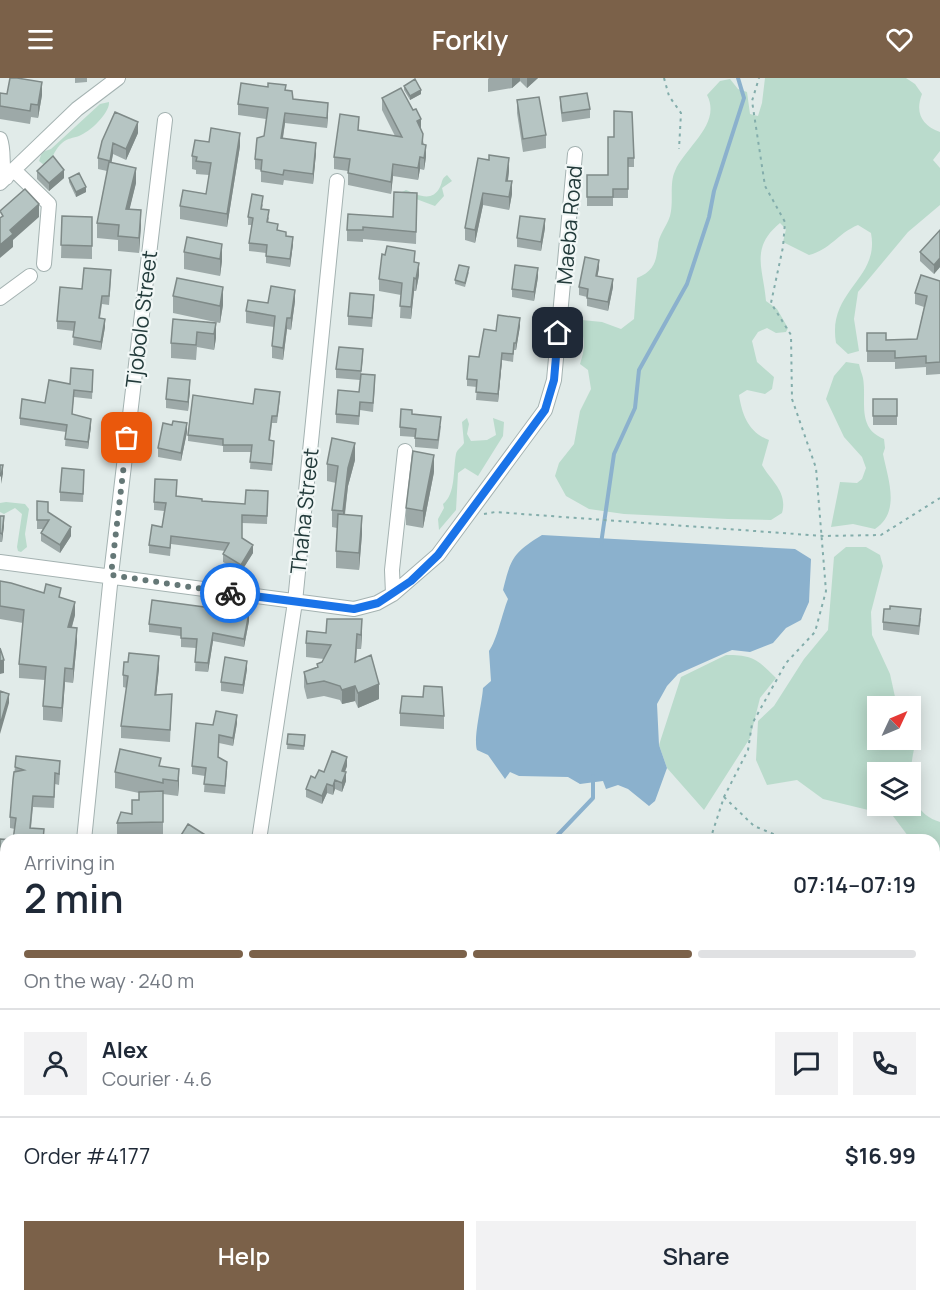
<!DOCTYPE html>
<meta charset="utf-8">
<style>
body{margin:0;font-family:Manrope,sans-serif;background:#f2f2f3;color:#1f2937;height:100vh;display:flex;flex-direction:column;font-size:22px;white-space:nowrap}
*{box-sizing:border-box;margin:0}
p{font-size:20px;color:#747a83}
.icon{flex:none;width:33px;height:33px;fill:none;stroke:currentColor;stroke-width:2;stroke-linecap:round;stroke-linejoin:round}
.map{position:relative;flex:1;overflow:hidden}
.drawer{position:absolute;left:0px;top:756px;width:940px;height:468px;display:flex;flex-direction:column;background:#fff;border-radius:18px 18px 0 0;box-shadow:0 3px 15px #0003}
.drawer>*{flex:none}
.needle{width:39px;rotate:46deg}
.buttons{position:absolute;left:867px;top:618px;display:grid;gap:12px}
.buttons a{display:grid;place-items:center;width:54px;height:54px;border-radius:0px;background:#fff;box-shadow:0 3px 15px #0003;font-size:30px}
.pin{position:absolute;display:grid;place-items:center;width:51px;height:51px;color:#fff;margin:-26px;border-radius:12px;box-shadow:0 3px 9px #0006}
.courier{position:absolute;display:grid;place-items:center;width:60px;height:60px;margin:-30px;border:4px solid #1a73e8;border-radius:50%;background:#fff;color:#222;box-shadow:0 2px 8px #0007}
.summary em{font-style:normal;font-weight:600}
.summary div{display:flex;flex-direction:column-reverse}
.summary{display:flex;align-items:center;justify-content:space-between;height:102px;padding:0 24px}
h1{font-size:39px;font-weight:600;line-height:45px}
.bar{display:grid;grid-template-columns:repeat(4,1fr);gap:9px 6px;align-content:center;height:72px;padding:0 24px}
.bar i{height:8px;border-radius:4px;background:#e0e1e3}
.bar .active{background:#7b6149}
.bar p{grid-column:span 4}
.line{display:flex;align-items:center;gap:15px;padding:0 24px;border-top:2px solid #e0e1e3}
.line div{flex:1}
.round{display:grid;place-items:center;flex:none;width:63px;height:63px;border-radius:0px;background:#f2f2f3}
.primary-button{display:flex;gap:12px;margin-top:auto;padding:12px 24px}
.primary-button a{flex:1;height:69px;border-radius:0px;background:#7b6149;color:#fff;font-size:24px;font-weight:600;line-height:69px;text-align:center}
.primary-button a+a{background:#f2f2f3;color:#1f2937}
header{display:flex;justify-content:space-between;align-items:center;height:78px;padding:0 24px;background:#7b6149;color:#fff;font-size:27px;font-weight:600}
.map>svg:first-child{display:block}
</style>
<header><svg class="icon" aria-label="menu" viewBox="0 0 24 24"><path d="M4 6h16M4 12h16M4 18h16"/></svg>Forkly<svg class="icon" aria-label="heart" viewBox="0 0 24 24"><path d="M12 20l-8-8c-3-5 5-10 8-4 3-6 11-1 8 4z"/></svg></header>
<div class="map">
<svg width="940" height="1224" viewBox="0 0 940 1224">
<rect width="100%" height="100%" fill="#e1ebe9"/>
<path fill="#badbcc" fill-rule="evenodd" d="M765 0H906L915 6 922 16C915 34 921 47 940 54V73L933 82 940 90V127L908 154 858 214 854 241 859 273 848 276 836 265C827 212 880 202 871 155L858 147C838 155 830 172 809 177L783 164 786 151 780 145C750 170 763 189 766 223L777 231 788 250 786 254 776 255 767 250 758 254 752 263 757 284 774 299 772 311 765 316 747 312 739 317C742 337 749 355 769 362L762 387C771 403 788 414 782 435L771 442 728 441 624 436 589 431 566 418 555 398 559 385 574 366 580 333 591 311 588 292 580 286C584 273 586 266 581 251L574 252 569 245 572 241 602 244 621 251 634 241 637 200C654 193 656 184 658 168 658 158 667 148 670 138 674 124 669 106 675 93 685 69 722 46 707 17L720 3 730 1 738 11 747 14 750 36 758 38 762 25Z
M109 24C110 35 90 54 79 58 73 60 68 60 62 65 56 70 53 78 49 85L44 87 39 83 42 74 51 71 100 26Z
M447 97 452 103 442 110 444 118 435 128 400 115 406 112C418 117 432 125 440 109 443 103 441 101 447 97Z
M846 284 859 286C860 291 862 296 863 300 867 323 856 350 884 361L885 370 883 376C888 401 901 434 875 451L853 446 831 449 840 404 857 405 862 401 866 390 862 379 844 359 826 321 834 298Z
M467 340 469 346 467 356 471 363 487 362 496 357 493 340 504 344 503 358 478 398 465 390 458 395 456 432 439 452 438 441 444 430 443 426C456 416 453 391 456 376 457 371 462 369 464 365L462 344Z
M6 424 25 426 29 431 25 456 27 469 21 474 18 473 17 469 22 436 15 430 4 436 0 434V425Z
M846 469H866L880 477 883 488 871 534 872 557 890 596 897 628H878V662L911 660 915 667C908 696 906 734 940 744V793L939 773 935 769 934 762H911L893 738 823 721 797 702 767 707 756 682 758 643 774 628 804 581 828 552 834 479ZM910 694V728H878V694Z
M726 577C753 577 757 581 776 600L760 620 750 660 704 732 667 690 659 667 681 599Z
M940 811V882L935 888V813Z
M135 1218H312L309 1224H126Z
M476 1218H567L568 1224H476Z"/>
<path fill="#8bb1cd" d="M542 457 795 471 811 481 809 524 801 542 786 550 773 565 750 574 732 572 678 596 667 608 657 626 659 667 667 690 655 723 649 728 628 711 618 707 606 711 603 703 580 706 568 699 519 698 510 694 505 701 488 677 477 672C473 660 482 626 483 610L491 603 489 573C497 562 502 536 508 521L503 512C511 480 513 475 542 457Z"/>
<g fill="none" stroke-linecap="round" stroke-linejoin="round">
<path stroke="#8bb1cd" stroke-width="4" d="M601 466 614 376 635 330 639 292 687 206 709 139 714 113 744 20 738 0
M553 762 593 720V698
M225 1224 229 1218"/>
<g stroke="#a4b2b1" stroke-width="16">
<path id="street" d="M0 61C5 75 0 87 6 100
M14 92 49 126 44 186
M0 105 77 31 118 0
M0 220 30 198
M0 484 354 531 377 525 393 516 438 477 545 332 554 302 575 76
M393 516 392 492 405 373
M84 762 111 497 165 42
M259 762 295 524 337 103
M934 943 940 929
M605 1218V1224
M746 1224 752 1218"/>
</g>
<g stroke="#a0b6b4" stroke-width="21">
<path id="secondary" d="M934 1207 940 1201
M920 1224 925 1218"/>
</g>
<path stroke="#83adab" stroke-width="2" stroke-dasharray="3 4.5" stroke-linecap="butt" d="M664 0 669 18 681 35 679 71
M484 436 495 434 823 458 881 457 940 420
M724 719 754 748 788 762
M710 762 724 719 748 672 752 646 786 585 815 554 826 513 816 390 792 321 791 257 771 225 783 169 785 144 765 108 752 23 759 0
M934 864 940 862"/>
<use href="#street" stroke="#fff" stroke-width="14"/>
<use href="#secondary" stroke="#fff" stroke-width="18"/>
</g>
<path fill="#9da9a8" d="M75 0H87V4L75 5Z
M489 0H538L527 10 520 3 512 10 488 14V1Z
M404 8 421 16 410 22 404 12Z
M286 12 293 21 328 36 327 50 285 45 283 60 316 75 313 106 284 102 283 107 261 104V92L255 91V81L264 58 266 41 238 37V26Z
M0 15 7 16 42 17 38 40 31 39 30 46 0 41Z
M560 19 590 31V40L562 44 560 27Z
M382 20 421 51 426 79 424 92 420 91 418 102 393 98 391 116 348 107V93L334 91V79L359 52 395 58 382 32Z
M517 22 546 57V70L523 74 517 35Z
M138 55 126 82 113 76 111 85 136 105 129 132 141 147 139 175 118 173V162L97 160V145L107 93 98 91V80L102 63Z
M608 59 634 80V89H628V120H613V128H587V97H608Z
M240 68 227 149 180 141V128L206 116 209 97 196 96V92L192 91V78Z
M478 80 509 93 508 103 512 116 509 132 483 127 475 165 465 162V150Z
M37 93 64 100 49 113 37 101Z
M69 100 86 114 76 119 69 104Z
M417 115 416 166 363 161V164L347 163V152L393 139Z
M263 126 262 131 269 140 268 145 278 153 286 158 293 166 290 189 266 185V175L249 173V165L252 147H248V139Z
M62 138 92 139V181L61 180Z
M545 150 541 173 517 169V160Z
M940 152V189L934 196 920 183V174Z
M222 166V183L220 198 184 191V174Z
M415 184 419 197 416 213H414L411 241 400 240 401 217 379 213V201Z
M599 190 597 198 613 209 608 233 587 228V219L579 217V209Z
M469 194 465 209 455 206V202Z
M538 199 534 223 512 219V211Z
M111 201 109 227 102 226 100 240 105 249 101 272 73 267 74 253 57 251V243L82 211Z
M940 203V296L926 297V289L895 291V284H867V255L886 262 917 261 924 229 915 226V215Z
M173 218 223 227 220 245 173 235Z
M295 223 291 252 287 251 283 282 272 280V268L274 249 246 245V233L268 225Z
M374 226 372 249 348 247V238Z
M216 245V260L214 272 197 269 196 282 171 280V265Z
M520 248 516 272H514L513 284 502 282 498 324 476 322 477 309 467 308V301L496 253Z
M363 280 361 296 375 306 373 334 360 332 359 347 336 345V336L359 314 360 302 336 300V291Z
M93 299 92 321 74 319 72 336 91 348 88 371 65 368 66 354 20 347V340Z
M190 311 188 333 166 330V321Z
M280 321 277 345H272L270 362 274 370 272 393 250 391 251 374H223V368L188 363V357L253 326Z
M873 321H897V347H873Z
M412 336 441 348 438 371 415 369V359L400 358V349Z
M187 354 181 383 158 379V370Z
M355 382 348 408 345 437 362 456 359 492 336 490V473L337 450 332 449V432L336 405 327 403V386Z
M434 394 423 450 406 447V430Z
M84 400 83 424 60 423V414Z
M268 413 267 446 242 445V460L253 475 241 494 223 484V476L225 473 171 466 170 478 149 475V467L162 449 164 433 154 432V424L176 418 202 423 245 426Z
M37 423 71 458 60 475 41 463V455L43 451H37Z
M0 438 4 447 2 464H0Z
M0 503 61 520 75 537 72 549 77 563 73 605 65 604 62 644 43 642V628L45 602 19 600V586L23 545 0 541Z
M921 540 919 557 883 552V544Z
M249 543 244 569 213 563 208 594 195 593 196 570 181 569V558L149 554V546Z
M326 555H362L361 571H357L356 584 379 621 358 630 355 623 342 626 340 622 324 618 307 621 304 609V594L317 589V586L322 584 324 581 306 579V565Z
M159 590 156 617 172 616 170 664 121 660V648L127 610 123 609V597Z
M247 591 243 616 221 613V604Z
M400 635 444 638V651L400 648Z
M237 645 233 668 219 665 218 679 227 692 225 716 204 714 205 698 192 696V688L213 647Z
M288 656 305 657 304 672 287 671Z
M16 678 60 694 59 707 55 706 54 730 33 729 31 750 44 751V762H6V851H0V761L13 762 15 751 10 750V739Z
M161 688 179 691V706L178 718 163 716V762H113L117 757V745L132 736 139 722V715L115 710V694Z
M347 688 345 694 346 703 342 714 335 711 333 717 327 715 322 726 306 719V711L315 700 324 694Z
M6 963V1110H0V976L5 970Z
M940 974V1026L937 1038 940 1039V1052L936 1063 934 1062V989Z
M92 1218H112V1220L108 1224H98Z
M346 1218H390L394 1224H352Z
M652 1218H679L685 1224H652Z"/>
<path fill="#7f8a88" d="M512 0H520V3L512 10Z
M527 0H538L527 10Z
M42 4V17L38 40V27Z
M421 12V16L410 22V18Z
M328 25V36L327 50V40Z
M285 35V45L281 71V60Z
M421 41V53L417 43Z
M138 44V55L126 82V71Z
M240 55V68L227 149V136Z
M113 65V76L110 93V83Z
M316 65V75L313 106V96Z
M426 67V79L424 92V80Z
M420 79V91L418 102V90Z
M509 80V93L506 115V103Z
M393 86V98L391 116V104Z
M136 90V105L126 146V131Z
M64 92V100L49 113V105Z
M512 103V116L509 132V119Z
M86 109V114L76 119V114Z
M483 115V127L475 165V152Z
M39 126V139L13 162V169L0 180V167L10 152Z
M141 132V147L139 175V160Z
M545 141V150L541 173V164Z
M293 159V166L290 189V181Z
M222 166V183L220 198V181Z
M940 180V189L934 196V187Z
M599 182V190L596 206V198Z
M419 185V197L416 213V201Z
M538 190V199L534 223V214Z
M414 200V213L411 241V229Z
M613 201V209L608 233V224Z
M223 209V227L220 245V228Z
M295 212V223L291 252V240Z
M287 240V251L283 282V270Z
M520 240V248L516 272V265Z
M105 241V249L101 272V264Z
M216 245V260L214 272V256Z
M502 275V282L498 324V316Z
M190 302V311L188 333V324Z
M91 341V348L88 371V364Z
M187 345V354L181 383V375Z
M355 365V382L348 408 343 450V433L348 390Z
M434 377V394L423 450V433Z
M3 387V396L1 406V398Z
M4 438V447L2 464V456Z
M362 438V456L359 492V475Z
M71 449V458L60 475V467Z
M253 467V475L241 494V487Z
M75 524V537L68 562V549Z
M249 535V543L244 569V561Z
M362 541V555L361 571V557Z
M77 550V563L73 605V591Z
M213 555V563L208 594V585Z
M159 578V590L155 629V617Z
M4 582V595L0 596V583Z
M247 583V591L243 616V607Z
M65 590V604L62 644V630Z
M379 606V621L358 630V615Z
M355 608V623L342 626V612Z
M9 616V625L0 656V647Z
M237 637V645L233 668V660Z
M347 679V688L342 701V693Z
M179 691V706L178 718V703Z
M346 694V703L342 714V705Z
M335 702V711L333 717V708Z
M327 706V715L322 726V718Z
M940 1017V1026L934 1045V1035Z
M940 1042V1052L936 1063V1053Z
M102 1218H112V1220L108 1224H102Z"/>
<path fill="#b6c5c3" stroke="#7f8a88" stroke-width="1.5" d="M10 0H17L42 4 38 27 31 26 30 33 0 28V15L7 16Z
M415 1 421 12 410 18 404 8Z
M241 5 268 9V5L286 7 285 12 292 13 293 21 328 25 327 40 285 35 281 60 316 65 313 96 284 92 283 97 261 93 262 82 255 81 257 60 264 58 268 30 238 26Z
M401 10 413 32 416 31 421 41 417 43 423 56 422 66 426 67 424 80 420 79 418 90 393 86 391 104 348 95 350 81 334 79 340 36 359 39 358 52 402 59 382 20Z
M587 15 590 31 562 35 560 19Z
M539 19 546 57 523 61 517 22Z
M614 33 632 34 634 80H628V111H613V119H587V97H608V59H614Z
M115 34 138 44 126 71 113 65 110 83 98 80 102 63Z
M211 50 240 55 227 136 180 128 183 112 206 116 211 85 196 83 197 79 192 78 195 62 209 64Z
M489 77 509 80 506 103H512L509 119 483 115 475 152 465 150 478 80 489 82Z
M53 78 64 92 49 105 37 93Z
M109 84 136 90 126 131 141 132 139 160 118 158 119 147 97 145Z
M79 95 86 109 76 114 69 100Z
M25 111 39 126 10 152 13 156 0 167V140L3 138 0 133Z
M394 114 417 115 416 154 363 149V152H347L348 136 393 139Z
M252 116 263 118 261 131 269 132 267 144 278 146 277 152 286 154V158L293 159 290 181 266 178 267 167 249 165 253 140 248 139Z
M62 138 92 139V168L61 167Z
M520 138 545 141 541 164 517 160Z
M940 152V180L934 187 920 174Z
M187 159 222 166 220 181 184 174Z
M387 168 415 173 414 184 419 185 416 201 414 200 411 229 400 228 402 205 379 201 382 176 385 177Z
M585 179 599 182 596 198 613 201 608 224 587 220 588 211 579 209Z
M459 187 469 189 465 205 455 202Z
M515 187 538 190 534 214 512 211Z
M84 190 111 192 109 218H102L99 240 105 241 101 264 73 259 75 244 57 243 60 209 82 211Z
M921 197 940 203V284L926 285V278L895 280V273H867V255H886V262L917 261 927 218 915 215Z
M177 200 223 209 220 228 173 218Z
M271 208 295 212 291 240H287L283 270 272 268 275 238 246 233 248 222 268 225Z
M350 215 374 217 372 240 348 238Z
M498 237 520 240 516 265H514L513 276 502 275 498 316 476 314 477 302 467 301 469 278 479 279 484 251 496 253Z
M173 241 216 245 214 256 197 254 196 267 171 265Z
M339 269 363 271 361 293 336 291Z
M71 290 93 292 92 314 74 312 72 336 91 341 88 364 65 361 67 347 20 340 22 321 45 325 49 302 70 306Z
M361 296 375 297 373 325 360 324 359 338 336 336 338 312 359 314Z
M168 300 190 302 188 324 166 321Z
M255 311 280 314 277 338H272L269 362 274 363 272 386 250 384 252 367H223V361L188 357 193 317 253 326Z
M873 321H897V338H873Z
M401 331 412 332V336L441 339 438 362 415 360 416 351 400 349Z
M173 343 187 345 181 375 158 370 163 345 172 347Z
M332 360 355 365 348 390 343 433 332 432 338 388 327 386Z
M413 373 434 377 423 433 406 430Z
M0 387H3L1 398 0 397Z
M62 390 84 392 83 416 60 414Z
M155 401 177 402 176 418 202 421V423L245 426 246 412 268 413 267 438 242 437V460L253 467 241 487 223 476 229 465 171 458 170 470 149 467 152 447 162 449 166 425 154 424Z
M37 423 48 424V434L71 449 60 467 41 455 49 442H37Z
M338 436 362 438 359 475 336 473Z
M0 438H4L2 456 0 455Z
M0 503 11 505 44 515 46 506 61 510 59 519 75 524 68 549 77 550 73 591 65 590 62 630 43 628 46 589 19 586 24 532 0 528Z
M152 522 249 535 244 561 213 555 208 585 195 584 197 561 181 560V550L149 546Z
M890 528 921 531 919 548 883 544 884 531H890Z
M327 541H362L361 557 357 556 355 584 371 577 379 606 358 615 355 608 342 612 340 608 324 603 307 606 304 594 318 589 317 586 322 584 331 567 306 565 307 553 326 555Z
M0 570 4 582 0 583Z
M129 575 159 578 155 617 172 616 170 652 121 648 128 598 123 597 124 584H128Z
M225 579 247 583 243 607 221 604Z
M424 608 442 609 444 638 400 635 402 618 423 619Z
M0 613 9 616 0 647Z
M216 633 237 637 233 660 219 657 218 679 227 684 225 708 204 706 206 690 192 688 196 645 213 647Z
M288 656 305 657 304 668 287 666Z
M120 671 161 680 159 688 179 691 178 703 163 701V705L115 694Z
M332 673 347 679 342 693 346 694 342 705 335 702 333 708 327 706 322 718 306 711 311 698 315 700 319 692 324 694Z
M16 678 60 683 59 696 55 695 54 719 33 718 30 750 44 751 43 762H6V840H0V761L13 762 16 740 10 739 13 702 14 694 24 692 15 689Z
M163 713V744L117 745 121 734 132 736V722H139V714Z
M188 746 210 760 208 762H178Z
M115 757 129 762H113Z
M6 963V1096H0V996L1 987H0V976L1 969 5 970Z
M939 974H940V1017L934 1035V989Z
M934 1037 940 1039V1042L936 1053 934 1052Z
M360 1218H390L394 1224H367Z
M654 1218H679L685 1224H660Z
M765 1220 769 1224H761Z"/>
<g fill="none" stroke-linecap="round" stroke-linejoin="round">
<path stroke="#657877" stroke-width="6" stroke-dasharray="0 10.8" d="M127 360 111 497 230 515"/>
<path stroke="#1a73e8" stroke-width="8" d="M230 515 354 531 378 525 411 503 438 477 545 332 554 302 558 255"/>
</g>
<g text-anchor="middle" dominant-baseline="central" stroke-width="4.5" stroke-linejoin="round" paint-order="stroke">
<g font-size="21" fill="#223a3a" stroke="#f1f7f6">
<text transform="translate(569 147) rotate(-85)">Maeba Road</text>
<text transform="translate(141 241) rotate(-83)">Tjobolo Street</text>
<text transform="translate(304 433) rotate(-84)">Thaha Street</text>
</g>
</g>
</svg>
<div class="buttons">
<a><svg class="needle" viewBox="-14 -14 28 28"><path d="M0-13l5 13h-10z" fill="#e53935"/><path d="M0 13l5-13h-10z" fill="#747a83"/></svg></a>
<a><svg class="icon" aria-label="layers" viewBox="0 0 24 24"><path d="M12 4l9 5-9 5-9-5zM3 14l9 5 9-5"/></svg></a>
</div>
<div class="pin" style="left:127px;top:360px;background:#ea580c"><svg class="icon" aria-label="bag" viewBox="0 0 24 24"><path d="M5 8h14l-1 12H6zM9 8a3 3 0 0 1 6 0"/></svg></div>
<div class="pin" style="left:558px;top:255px;background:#1f2937"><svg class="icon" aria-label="home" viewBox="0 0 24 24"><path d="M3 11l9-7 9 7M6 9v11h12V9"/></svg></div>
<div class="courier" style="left:230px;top:515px"><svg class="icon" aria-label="bike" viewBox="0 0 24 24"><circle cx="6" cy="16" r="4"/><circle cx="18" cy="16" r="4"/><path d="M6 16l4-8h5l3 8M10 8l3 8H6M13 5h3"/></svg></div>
<section class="drawer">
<div class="summary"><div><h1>2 min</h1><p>Arriving in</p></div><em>07:14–07:19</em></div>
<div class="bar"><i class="active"></i><i class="active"></i><i class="active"></i><i></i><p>On the way · 240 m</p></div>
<div class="line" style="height:108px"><a class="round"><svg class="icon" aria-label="person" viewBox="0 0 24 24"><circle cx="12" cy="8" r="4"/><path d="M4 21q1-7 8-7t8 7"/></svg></a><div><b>Alex</b><p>Courier · 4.6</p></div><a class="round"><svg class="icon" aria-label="chat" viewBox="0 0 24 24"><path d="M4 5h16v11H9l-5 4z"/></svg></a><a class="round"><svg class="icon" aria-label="phone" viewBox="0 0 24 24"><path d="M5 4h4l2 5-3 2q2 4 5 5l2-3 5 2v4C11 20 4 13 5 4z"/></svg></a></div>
<div class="line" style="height:78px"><div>Order #4177</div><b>$16.99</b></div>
<div class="primary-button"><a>Help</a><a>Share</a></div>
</section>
</div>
